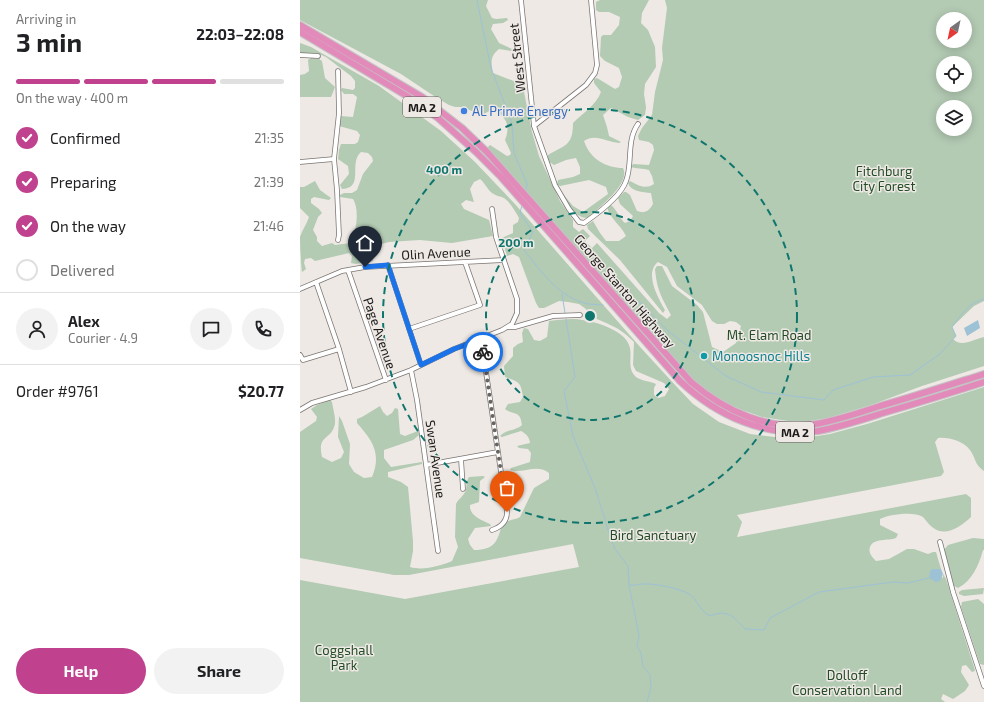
<!DOCTYPE html>
<meta charset="utf-8">
<style>
body{margin:0;font-family:"Exo 2",sans-serif;background:#f2f2f2;color:#202124;height:100vh;display:flex;flex-direction:column;font-size:15px;white-space:nowrap}
*{box-sizing:border-box;margin:0}
p{font-size:13px;color:#757577}
.icon{flex:none;width:22px;height:22px;fill:none;stroke:currentColor;stroke-width:2;stroke-linecap:round;stroke-linejoin:round}
.map{position:relative;flex:1;overflow:hidden}
.details{display:flex;flex-direction:column;background:#fff;width:300px}
.details>*{flex:none}
.needle{width:26px;rotate:213deg}
.tools{position:absolute;left:636px;top:12px;display:grid;gap:8px}
.tools a{display:grid;place-items:center;width:36px;height:36px;border-radius:50%;background:#fff;box-shadow:0 2px 10px #0003;font-size:20px}
.pin{position:absolute;display:grid;place-items:center;width:34px;height:34px;color:#fff;margin:-41px -17px;border-radius:50% 50% 50% 0;rotate:-45deg;box-shadow:0 0 4px #0007}
.pin .icon{rotate:45deg}
.courier{position:absolute;display:grid;place-items:center;width:40px;height:40px;margin:-20px;border:3px solid #1a73e8;border-radius:50%;background:#fff;color:#222;box-shadow:0 1px 5px #0007}
.summary em{font-style:normal;font-weight:700}
.summary div{display:flex;flex-direction:column-reverse}
.summary{display:flex;align-items:center;justify-content:space-between;height:68px;padding:0 16px}
h1{font-size:26px;font-weight:700;line-height:30px}
.bar{display:grid;grid-template-columns:repeat(4,1fr);gap:6px 4px;align-content:center;height:48px;padding:0 16px}
.bar i{height:5px;border-radius:3px;background:#e0e0e0}
.bar .active{background:#c0418d}
.bar p{grid-column:span 4}
.line{display:flex;align-items:center;gap:10px;padding:0 16px;border-top:1px solid #e0e0e0}
.line div{flex:1}
.round{display:grid;place-items:center;flex:none;width:42px;height:42px;border-radius:21px;background:#f2f2f2}
ol{padding:0 16px;list-style:none}
li{display:flex;align-items:center;gap:12px;height:44px}
li p{margin-inline-start:auto}
li .icon{padding:4px;border-radius:50%;background:#c0418d;color:#fff;stroke-width:4}
li:last-child{color:#757577}
li i{width:22px;height:22px;border:2px solid #e0e0e0;border-radius:50%}
.button{display:flex;gap:8px;margin-top:auto;padding:8px 16px}
.button a{flex:1;height:46px;border-radius:24px;background:#c0418d;color:#fff;font-size:16px;font-weight:700;line-height:46px;text-align:center}
.button a+a{background:#f2f2f2;color:#202124}
main{display:flex;flex:1;min-height:0}
.map>svg:first-child{display:block}
</style>
<main>
<section class="details">
<div class="summary"><div><h1>3 min</h1><p>Arriving in</p></div><em>22:03–22:08</em></div>
<div class="bar"><i class="active"></i><i class="active"></i><i class="active"></i><i></i><p>On the way · 400 m</p></div>
<ol>
<li><svg class="icon" aria-label="check" viewBox="0 0 24 24"><path d="M5 12l5 5 9-10"/></svg>Confirmed<p>21:35</p></li>
<li><svg class="icon" aria-label="check" viewBox="0 0 24 24"><path d="M5 12l5 5 9-10"/></svg>Preparing<p>21:39</p></li>
<li><svg class="icon" aria-label="check" viewBox="0 0 24 24"><path d="M5 12l5 5 9-10"/></svg>On the way<p>21:46</p></li>
<li><i></i>Delivered</li>
</ol>
<div class="line" style="height:72px"><a class="round"><svg class="icon" aria-label="person" viewBox="0 0 24 24"><circle cx="12" cy="8" r="4"/><path d="M4 21q1-7 8-7t8 7"/></svg></a><div><b>Alex</b><p>Courier · 4.9</p></div><a class="round"><svg class="icon" aria-label="chat" viewBox="0 0 24 24"><path d="M4 5h16v11H9l-5 4z"/></svg></a><a class="round"><svg class="icon" aria-label="phone" viewBox="0 0 24 24"><path d="M5 4h4l2 5-3 2q2 4 5 5l2-3 5 2v4C11 20 4 13 5 4z"/></svg></a></div>
<div class="line" style="height:52px"><div>Order #9761</div><b>$20.77</b></div>
<div class="button"><a>Help</a><a>Share</a></div>
</section>
<div class="map">
<svg width="684" height="702" viewBox="0 0 684 702">
<rect width="100%" height="100%" fill="#eee9e5"/>
<path fill="#b3cab3" fill-rule="evenodd" d="M0 0H188L186 6 192 18 196 19 207 18 208 20 203 23 193 24 191 29 199 43 212 49V51L199 49C190 56 191 62 193 73L216 82H222L232 132 239 156 260 201 273 220V227L279 232 283 229 290 236 285 241 292 248 297 243 359 313 367 319 371 315C361 296 357 290 355 269L357 266H362L372 286 397 305 403 312 412 347 423 352 436 343 441 326 436 322 430 321 424 324H417L412 321 402 305 377 286 367 267 358 262C344 273 358 298 365 310L363 313 320 260 288 229 287 225 293 221 300 233 306 241H319L326 236C321 225 310 219 307 207L311 205C317 210 319 218 325 223L330 221 333 216 320 204 318 198 324 192H326L330 195 337 211C345 214 349 211 353 204L351 193C343 192 331 192 328 183L330 181C338 185 345 190 354 184L352 176 349 170C343 168 336 169 331 167L333 164 349 165 354 150 353 145 349 142 339 140 338 136 342 128 352 115 355 92 363 60 362 48 367 8 365 0H684V301L674 306 652 327 656 336 653 339C661 348 674 339 684 337V366L622 386 571 405 528 418 510 421H488L462 417 442 410 421 401 405 390 381 368 346 327 189 150 188 147 190 145 207 156 210 155 211 153 205 140C211 125 206 117 193 109L182 115 162 107H155L149 105 137 98 101 74 0 20ZM643 19H665V41H643ZM643 63H665V85H643ZM643 107H665V129H643Z
M300 0H349L342 13 341 23 348 30 355 47 356 67 345 84 344 94 346 107 345 115 338 120 328 117 311 108 303 115 307 127 309 136 321 142 319 143C307 142 295 133 284 141 290 159 306 168 323 168 331 184 298 208 288 218 275 218 269 205 262 196L263 194 273 206 283 212 308 194 306 187 289 180 260 186 257 184 258 180 273 177 280 174V167L276 158 266 160 254 165 248 161V155C265 145 273 146 273 123 283 113 296 105 301 92L294 83V79L297 78 315 89 319 87 322 77 319 68 305 61 300 56 301 37 303 35H311L319 25 320 17 309 12H299L296 10V2Z
M0 43 11 47 79 86 141 131 175 162 214 203 341 348 376 386 393 404 419 422 450 434 483 438 511 437 530 434 567 424 684 387V471C674 464 676 458 670 450 663 441 649 437 638 438L635 442 644 472 641 476 437 515 442 522 437 537 666 494 671 498V517C660 527 645 538 632 527 628 524 626 520 623 517 614 511 589 514 580 519V525L598 534 596 538C588 541 573 538 570 547 568 553 572 557 576 561L589 559 607 549H614L628 554 633 552H636L641 569H633L643 578V574L646 579 674 667 675 671 672 672 666 665 662 666 661 672 669 685 665 691 653 699 643 694 641 699 645 702H0V580L105 599 279 567 273 544 109 575H94L0 558V432L16 421 17 417 11 409 17 405 30 400 32 402C33 410 37 420 34 427 30 440 17 435 22 457L32 462 41 458 44 452 38 437 39 416 42 421 50 444 49 464 54 472 64 478 72 477C82 453 72 440 57 423V419L62 417 80 406 83 412 87 416 92 413 95 408 98 409 100 434 105 436 118 431 119 435 113 440 84 450V458L91 467 122 462V464L88 472V477L101 482 108 487 113 541V551L110 567C123 571 140 566 152 561L158 547 155 537 156 504C158 499 164 496 166 490 167 485 166 482 169 477L183 476 185 477 180 481 179 502 170 505C169 516 182 520 190 524L191 526 175 528 168 539 170 545 174 550C184 550 194 548 198 537 201 531 199 530 205 523 210 519 215 520 220 517L234 488 249 479V473C238 463 222 474 210 470L211 468 230 462 231 453 228 449 219 448 217 446 230 443C229 436 226 434 221 431L202 437 200 436C206 429 216 431 222 425 220 409 214 416 205 409L208 404 220 402 223 397C221 382 219 382 205 377L204 366 213 356V348L218 344 223 342 222 333 224 328 228 329 234 340 240 341 247 337 249 321C257 320 265 319 274 319 291 320 326 329 330 348 332 358 327 369 336 377 341 381 350 381 356 384L354 388V395L358 398 365 396 369 389 364 383 336 371 333 365 334 342C317 325 309 325 288 315L286 309 279 304 268 302 259 301 244 308H239L236 303 219 257 213 254 207 256 202 238 213 233V225L218 222 219 218C215 211 210 202 204 198 200 196 196 196 192 193 187 189 185 183 180 179L174 182 170 189 174 202 166 200 161 204 164 209 189 220 193 236 152 243 120 240 89 242 74 246 73 261 56 264 51 263 52 256 49 253 15 261 11 258 5 259 4 263 6 269 2 272C1 265 0 243 0 237 2 230 7 224 9 217L0 208V187H4L15 181 20 190 31 198 29 200 14 197 11 199V203L19 209 22 213 18 217 13 230 17 237V241L22 246 32 243 35 245 51 243C56 232 60 210 53 199L40 197V195L44 193H52L57 190 63 174 73 161 72 157 68 153 61 152C48 163 65 188 42 189L40 185 49 174 48 166 38 159 39 150 41 144H55L58 142 60 135 57 131 39 126 40 116 53 117 57 97 53 94H44L41 90 42 88 53 90 55 88V81L51 76 26 57 17 53H0Z
M11 58 19 59 22 61 25 78 35 87 31 97H0V75L5 74 9 71 8 60Z
M673 538 684 539V550H683C679 565 672 581 658 588L654 586 644 550 648 545Z
M684 588 683 594 664 596 659 594V592L662 590Z
M678 599 684 604V665L680 664 661 607 662 602Z"/>
<path fill="#9ec2d5" d="M678 320 680 328 667 336 664 328Z
M633 569H641L643 574 640 581 636 582 629 578 630 571Z"/>
<g fill="none" stroke-linecap="round" stroke-linejoin="round">
<path stroke="#9ec2d5" stroke-width="1" d="M177 0 191 68 212 123 214 153 227 184 226 191
M222 205 220 213 233 232 224 250C241 271 256 294 284 303 289 305 297 304 303 305
M262 294 265 313
M325 299 341 303 367 330 426 376 461 392 524 400 533 390 573 377 610 375 640 354 656 336 652 327C663 313 667 304 684 299
M266 319 275 377 264 391 273 436 295 488 311 539 315 549 328 566 329 585 339 635 337 646 341 653 343 666 350 675 351 687 347 702
M330 585C335 586 338 584 342 584 353 583 379 588 389 594 397 599 400 611 410 616 428 609 433 616 445 629L464 630 470 618 519 592 593 582 608 583 629 578"/>
<g stroke="#7a7572" stroke-width="5.5">
<path id="minor" d="M221 0 234 126 255 185 269 209 279 222 284 223C297 214 321 196 326 181 333 163 326 141 338 124
M0 55 18 56
M234 126 286 85 295 73 297 65 291 0
M0 162 34 159
M38 240 39 235 37 190 34 159 39 113 38 71
M88 265 121 365
M48 270 86 380
M16 282 39 349 51 392
M0 289 42 271 65 267 204 260
M208 327H215L253 316 280 315
M109 329 180 305 165 262
M181 339 207 512C207 522 201 527 192 530
M0 355 3 360 39 349
M111 370 117 400 138 551
M0 410 12 403 66 387 111 370 154 349 202 330 212 324 217 313V299L196 237 192 209
M161 459 163 489
M126 465 198 452
M640 542 653 592 684 686"/>
</g>
<g stroke="#c4c4c4" stroke-width="8">
<path id="highway" d="M0 25 122 97 162 128 187 152 391 382C425 411 469 432 516 424 538 420 559 413 580 406 615 396 649 385 684 374
M0 32 107 96 138 118 176 152 201 177 380 381C417 416 466 438 518 431 540 427 561 420 583 413 617 403 650 393 684 382"/>
</g>
<use href="#minor" stroke="#fff" stroke-width="4"/>
<use href="#highway" stroke="#e28bbb" stroke-width="6"/>
</g>
<g fill="none" stroke-linecap="round" stroke-linejoin="round">
<path stroke="#676462" stroke-width="4" stroke-dasharray="0 7.2" d="M183 352 207 512"/>
<path stroke="#1a73e8" stroke-width="5" d="M65 267 88 265 121 365 154 349 181 339 183 352"/>
</g>
<g fill="none" stroke="#0f766e" stroke-width="2" stroke-dasharray="7 5">
<circle cx="290" cy="316" r="104"/>
<circle cx="290" cy="316" r="207"/>
</g>
<circle fill="#3f7fe0" stroke="#eee9e5" stroke-width="1.5" cx="164" cy="111" r="4"/>
<circle fill="#0f9aa8" stroke="#eee9e5" stroke-width="1.5" cx="404" cy="356" r="4"/>
<g text-anchor="middle" dominant-baseline="central" stroke-width="3" stroke-linejoin="round" paint-order="stroke">
<g fill="#eee9e5" stroke="#5c5a58" stroke-width="1">
<rect x="103" y="97" width="38" height="20" rx="3"/>
<rect x="476" y="422" width="38" height="20" rx="3"/>
</g>
<g font-size="12" font-weight="bold" fill="#1e1c1b">
<text x="122" y="107">MA 2</text>
<text x="495" y="432">MA 2</text>
</g>
<g font-size="13" fill="#1e1c1b" stroke="#eee9e5">
<text transform="translate(217 58) rotate(-96)">West Street</text>
<text transform="translate(136 253) rotate(-3)">Olin Avenue</text>
<text transform="translate(325 291) rotate(49)">George Stanton Highway</text>
<text transform="translate(80 333) rotate(71)">Page Avenue</text>
<text transform="translate(136 459) rotate(82)">Swan Avenue</text>
</g>
<g font-size="13" fill="#366cbe" stroke="#eee9e5" text-anchor="start">
<text x="172" y="111">AL Prime Energy</text>
</g>
<g font-size="13" fill="#224b26" stroke="#eee9e5">
<text x="584" y="171">Fitchburg<tspan x="584" dy="15">City Forest</tspan></text>
<text x="469" y="335">Mt. Elam Road</text>
<text x="353" y="535">Bird Sanctuary</text>
<text x="44" y="650">Coggshall<tspan x="44" dy="15">Park</tspan></text>
<text x="547" y="675">Dolloff<tspan x="547" dy="15">Conservation Land</tspan></text>
</g>
<g font-size="13" fill="#0d838f" stroke="#eee9e5" text-anchor="start">
<text x="412" y="356">Monoosnoc Hills</text>
</g>
</g>
<circle cx="290" cy="316" r="6" fill="#0f766e" stroke="#eee9e5" stroke-width="2"/>
<g font-size="12" text-anchor="middle" font-weight="bold" fill="#0f766e" stroke="#eee9e5" stroke-width="3" stroke-linejoin="round" paint-order="stroke">
<text x="144" y="174">400 m</text>
<text x="216" y="247">200 m</text>
</g>
</svg>
<div class="tools">
<a><svg class="needle" viewBox="-14 -14 28 28"><path d="M0-13l5 13h-10z" fill="#e53935"/><path d="M0 13l5-13h-10z" fill="#757577"/></svg></a>
<a><svg class="icon" aria-label="locate" viewBox="0 0 24 24"><circle cx="12" cy="12" r="6"/><path d="M12 2v4M12 18v4M2 12h4M18 12h4"/></svg></a>
<a><svg class="icon" aria-label="layers" viewBox="0 0 24 24"><path d="M12 4l9 5-9 5-9-5zM3 14l9 5 9-5"/></svg></a>
</div>
<div class="pin" style="left:207px;top:512px;background:#ea580c"><svg class="icon" aria-label="bag" viewBox="0 0 24 24"><path d="M5 8h14l-1 12H6zM9 8a3 3 0 0 1 6 0"/></svg></div>
<div class="pin" style="left:65px;top:267px;background:#1f2937"><svg class="icon" aria-label="home" viewBox="0 0 24 24"><path d="M3 11l9-7 9 7M6 9v11h12V9"/></svg></div>
<div class="courier" style="left:183px;top:352px"><svg class="icon" aria-label="bike" viewBox="0 0 24 24"><circle cx="6" cy="16" r="4"/><circle cx="18" cy="16" r="4"/><path d="M6 16l4-8h5l3 8M10 8l3 8H6M13 5h3"/></svg></div>
</div>
</main>
